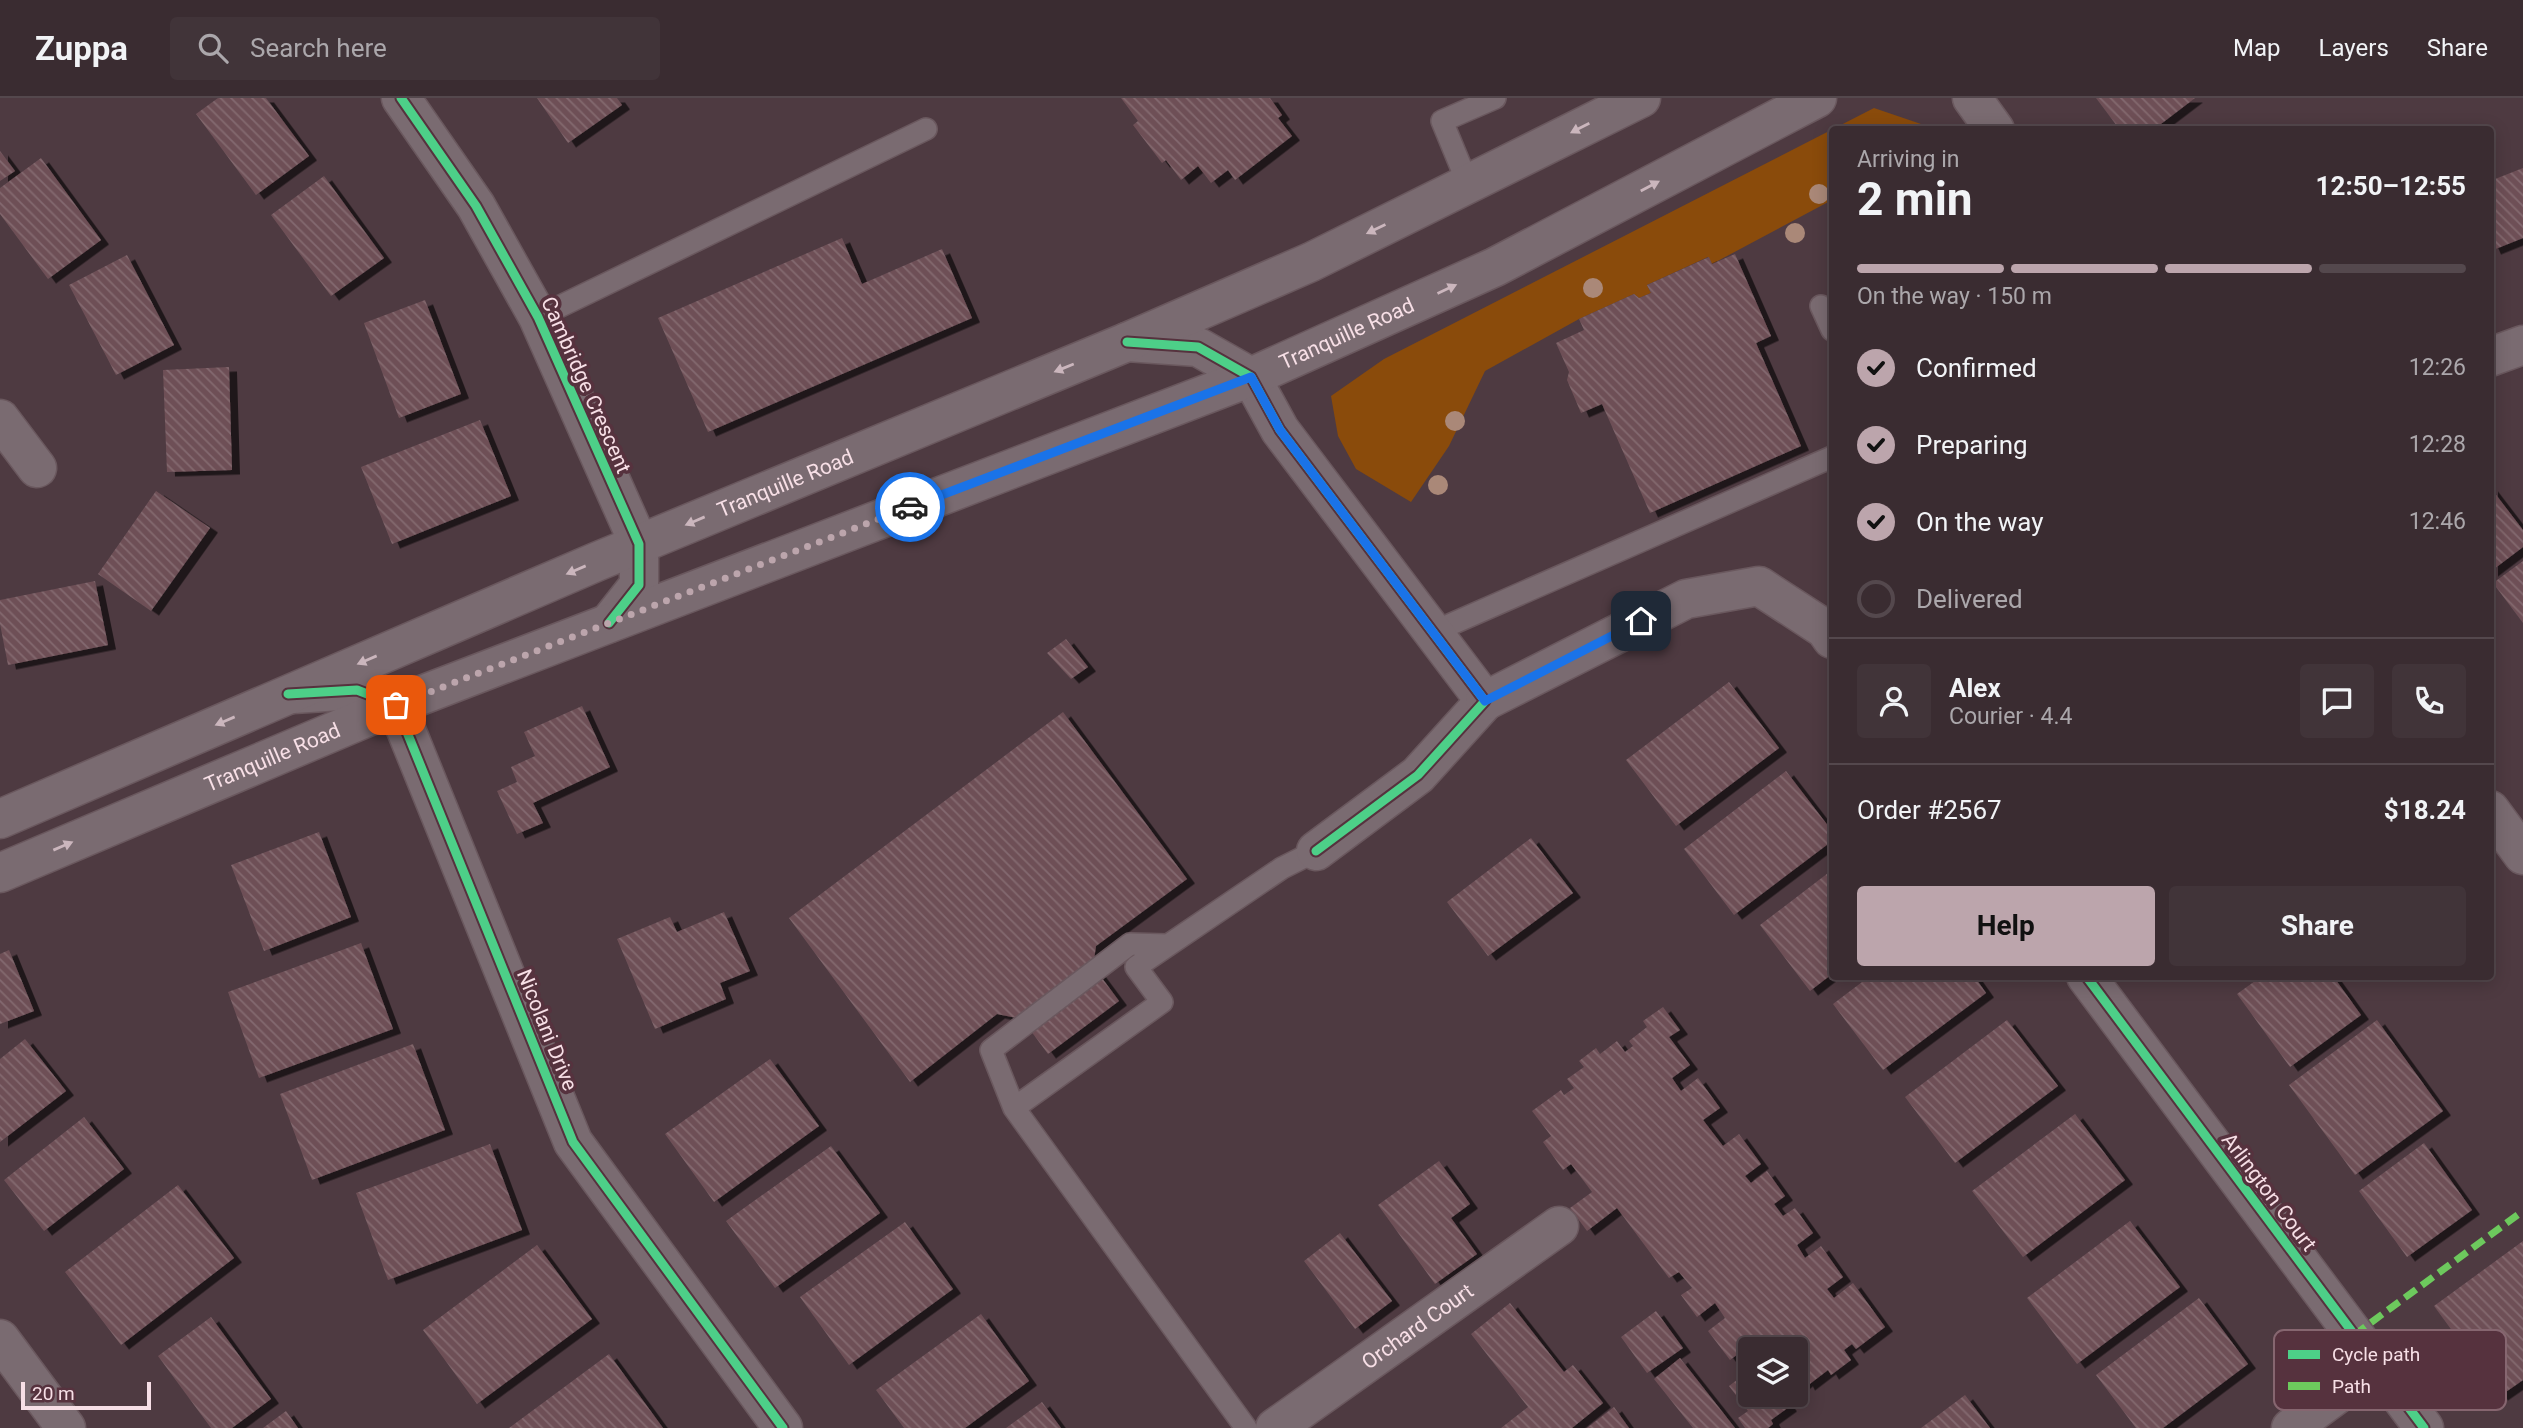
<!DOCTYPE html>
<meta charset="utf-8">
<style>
body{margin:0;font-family:Roboto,sans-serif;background:#413439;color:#f1f3f6;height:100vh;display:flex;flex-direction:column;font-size:26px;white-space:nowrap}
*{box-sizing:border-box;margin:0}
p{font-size:23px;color:#aba7ab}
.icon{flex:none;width:38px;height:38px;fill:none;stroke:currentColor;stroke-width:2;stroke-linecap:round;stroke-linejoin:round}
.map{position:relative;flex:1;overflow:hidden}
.side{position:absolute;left:1829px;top:28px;width:665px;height:854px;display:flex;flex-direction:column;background:#3a2c31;border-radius:7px;box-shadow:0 4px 18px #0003,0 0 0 2px #54484d}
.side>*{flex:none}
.buttons{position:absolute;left:1738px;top:1239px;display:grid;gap:14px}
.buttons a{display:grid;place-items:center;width:70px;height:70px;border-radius:7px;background:#3a2c31;box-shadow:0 4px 18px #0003,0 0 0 2px #54484d;font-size:35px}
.scale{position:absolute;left:21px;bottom:18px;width:130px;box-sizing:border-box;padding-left:7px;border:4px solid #f7dfe6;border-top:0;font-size:19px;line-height:24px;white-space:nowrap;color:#f7dfe6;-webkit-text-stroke:5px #56323e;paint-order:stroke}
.pin{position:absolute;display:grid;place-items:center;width:60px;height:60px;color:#fff;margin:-30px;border-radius:14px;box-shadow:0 4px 10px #0006}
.courier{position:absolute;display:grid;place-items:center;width:70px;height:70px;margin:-35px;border:5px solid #1a73e8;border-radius:50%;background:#fff;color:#222;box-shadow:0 2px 9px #0007}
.head em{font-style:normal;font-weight:700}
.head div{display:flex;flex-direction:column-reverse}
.head{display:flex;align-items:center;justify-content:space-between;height:119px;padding:0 28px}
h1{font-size:46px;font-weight:700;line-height:52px}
.bar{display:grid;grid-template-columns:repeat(4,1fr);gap:10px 7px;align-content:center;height:84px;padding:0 28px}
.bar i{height:9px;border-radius:5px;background:#54484d}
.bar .active{background:#bca5ac}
.bar p{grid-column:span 4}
.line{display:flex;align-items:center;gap:18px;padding:0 28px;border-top:2px solid #54484d}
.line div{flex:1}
.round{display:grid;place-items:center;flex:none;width:74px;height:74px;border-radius:7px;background:#413439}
ol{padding:0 28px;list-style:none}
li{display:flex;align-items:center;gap:21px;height:77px}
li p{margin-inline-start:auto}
li .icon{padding:7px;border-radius:50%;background:#bca5ac;color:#111;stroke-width:4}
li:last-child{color:#aba7ab}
li i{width:38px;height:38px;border:4px solid #54484d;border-radius:50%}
.primary-button{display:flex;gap:14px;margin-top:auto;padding:14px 28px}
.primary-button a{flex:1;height:80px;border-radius:7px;background:#bca5ac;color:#111;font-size:28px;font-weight:700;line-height:80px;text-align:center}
.primary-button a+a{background:#413439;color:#f1f3f6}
header{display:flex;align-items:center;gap:42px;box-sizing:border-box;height:98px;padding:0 35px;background:#3a2c31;border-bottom:2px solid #54484d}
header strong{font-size:33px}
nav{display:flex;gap:38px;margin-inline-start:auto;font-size:24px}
.search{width:490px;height:63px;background:#413439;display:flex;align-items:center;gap:18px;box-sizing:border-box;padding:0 24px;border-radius:7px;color:#aba7ab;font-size:26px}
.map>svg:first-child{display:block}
</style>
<header>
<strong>Zuppa</strong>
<div class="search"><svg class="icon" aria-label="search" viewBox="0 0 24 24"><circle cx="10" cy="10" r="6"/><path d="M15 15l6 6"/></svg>Search here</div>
<nav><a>Map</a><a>Layers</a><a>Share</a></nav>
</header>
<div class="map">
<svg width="2523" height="1330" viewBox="0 0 2523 1330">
<defs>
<pattern id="building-back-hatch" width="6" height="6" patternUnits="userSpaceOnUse" patternTransform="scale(1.75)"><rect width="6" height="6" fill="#6e5057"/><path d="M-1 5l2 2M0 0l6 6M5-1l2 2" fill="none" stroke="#83696f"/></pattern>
<filter id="shadow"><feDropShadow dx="8" dy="4.5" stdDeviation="0" flood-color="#0009"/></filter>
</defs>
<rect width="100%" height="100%" fill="#4e3a41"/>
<path fill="#8a4b0b" d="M1874 10 1921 26 1924 31 1832 32V102L1712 166 1708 159 1647 187 1651 195 1639 200 1634 196 1579 221 1485 273 1449 348 1411 404 1356 371 1338 338 1331 298 1384 261Z"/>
<path fill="url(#building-back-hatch)" filter="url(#shadow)" d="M218 0H266L309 58 256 97 196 16Z
M537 0H617L622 7 568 45Z
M1121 0H1270L1282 17 1278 20 1292 38 1235 82 1228 72 1211 85 1198 68 1181 82 1166 62 1162 65 1133 27 1138 23Z
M2096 0H2195L2153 32H2120Z
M0 53 15 73 0 83Z
M41 60 101 142 48 181 0 116V90Z
M2523 70V140L2493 152 2490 145V83Z
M324 78 384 160 331 198 271 117Z
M842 140 862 186 942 151 972 220 708 334 658 220Z
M1735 156 1771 238 1756 245 1801 348 1650 415 1602 306 1581 315 1567 282 1569 274 1556 245 1584 232 1579 221 1634 196 1639 200 1651 195 1647 187 1709 159 1712 166Z
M127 157 174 247 116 277 69 187Z
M425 202 461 296 399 320 364 225Z
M229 269 232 372 167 374 163 272Z
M480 322 511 398 392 446 361 369Z
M2490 389 2523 432V449L2490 474Z
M156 393 210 430 151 513 98 476Z
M2523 463V525L2493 485Z
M95 483 108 547 8 567 0 526V502Z
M1066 541 1088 569 1071 581 1047 555Z
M1729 584 1779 650 1676 728 1626 662Z
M582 608 610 669 533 705 543 725 517 736 497 693 517 684 511 669 535 658 524 634Z
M1063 614 1187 781 1096 848 1093 868 1119 903 1048 956 1022 921 997 916 910 984 789 820Z
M1786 673 1832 733V743L1734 817 1684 751Z
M319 734 351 819 264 853 231 767Z
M1531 740 1573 795 1488 858 1447 804Z
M1832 772V876L1810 893 1760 827Z
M724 814 750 873 720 885 726 901 655 931 617 841 670 819 677 834Z
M361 845 393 931 259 980 228 894Z
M9 852 34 913 0 926V856Z
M1870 878H1974L1986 895 1883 972 1833 906Z
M2262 878H2333L2361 917 2290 969 2237 896Z
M1663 909 1680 932 1669 939 1690 967 1672 980 1681 993 1698 980 1720 1010 1703 1022 1723 1048 1739 1036 1761 1066 1745 1078 1751 1085 1767 1073 1785 1098 1774 1106 1783 1118 1795 1110 1813 1135 1797 1147 1805 1160 1821 1148 1843 1179 1827 1191 1834 1200 1853 1185 1885 1229 1856 1251 1852 1246 1844 1252 1851 1262 1831 1277 1828 1272 1807 1288 1805 1284 1796 1291V1251H1750V1264L1742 1253 1730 1262 1708 1233 1725 1220 1715 1205 1697 1219 1681 1197 1692 1190 1679 1174 1669 1180 1617 1110 1587 1133 1570 1110 1592 1094 1571 1066 1563 1072 1543 1044 1551 1038 1532 1013 1561 992 1564 997 1574 990 1567 981 1584 969 1579 963 1596 950 1600 956 1617 943 1625 954 1633 948 1629 943 1647 929 1643 923Z
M2007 922 2058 988 1955 1065 1905 999Z
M2377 922 2443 1013 2355 1077 2289 987Z
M25 941 66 993 0 1044V961Z
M413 946 445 1032 312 1082 280 996Z
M770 961 819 1028 714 1104 665 1036Z
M2075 1016 2125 1082 2023 1159 1972 1093Z
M84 1019 124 1071 44 1133 4 1082Z
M2424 1045 2472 1112 2407 1159 2359 1093Z
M490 1046 522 1132 388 1182 356 1095Z
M831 1048 880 1115 775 1190 726 1123Z
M1439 1063 1470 1106 1451 1120 1477 1156 1435 1186 1378 1107Z
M178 1087 234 1160 121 1247 65 1174Z
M2130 1123 2180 1189 2077 1266 2027 1200Z
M905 1124 953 1191 849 1267 800 1199Z
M1340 1135 1392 1203 1355 1231 1304 1163Z
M2523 1143V1282L2500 1298 2434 1208Z
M537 1147 592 1221 477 1306 423 1232Z
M2199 1200 2248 1266 2163 1330H2136L2096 1277Z
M1510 1205 1564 1274 1573 1267 1603 1305 1572 1330H1501L1528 1309 1471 1236Z
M1656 1213 1683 1250 1647 1275 1621 1239Z
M981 1216 1029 1283 965 1330H904L876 1292Z
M211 1219 271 1301 232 1330H211L158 1258Z
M609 1256 663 1330H509Z
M1680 1260 1735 1330H1693L1654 1281Z
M1750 1272V1297H1788L1783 1301 1789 1309 1771 1322 1773 1326 1768 1330H1745L1738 1320 1748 1313 1729 1288Z
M1965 1297 1990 1330H1921Z
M1042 1304 1061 1330H1006Z
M1614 1309 1629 1330H1587Z
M286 1313 298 1330H263Z"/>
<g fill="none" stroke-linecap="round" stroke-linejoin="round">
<g stroke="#6a585e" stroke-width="24">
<path id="lane" d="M1468 86 1442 23 1495 0
M1821 208 1832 232
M538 219 926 31
M1431 535 1832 359
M1168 847 1130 846 991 952 1014 1010 1246 1330
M1014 1010 1162 904 1136 869 1282 770 1316 753"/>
</g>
<g stroke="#6a585e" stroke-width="41">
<g id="street">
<path d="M401 0 476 108 538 219 639 446V487L609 525"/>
<path d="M1127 244 1198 249 1251 279 1280 332 1485 603 1418 677 1316 753"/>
<path d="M2490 259 2523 247"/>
<path d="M0 321 37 370"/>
<path d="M293 596 357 592 396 607 573 1044 783 1330"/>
<path d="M1485 603 1686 501 1759 488 1825 531 1832 541"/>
<path d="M2086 878 2424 1330"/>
<path d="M0 1241 66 1330"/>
<path id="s1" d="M1275 1330 1559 1128"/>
<path d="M2291 1330 2377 1267"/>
</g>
</g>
<g stroke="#6a585e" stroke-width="41">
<g id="secondary">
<path d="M1972 0 1995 32"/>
<path d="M2490 712 2523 757"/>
<path id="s2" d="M0 721 596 464 1127 244 1311 164 1641 0"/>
<path id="s3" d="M0 775 396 607 1251 279 1495 169 1817 0"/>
</g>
</g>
<use href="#lane" stroke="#7a6b71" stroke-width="21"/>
<use href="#street" stroke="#7a6b71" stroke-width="38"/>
<use href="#secondary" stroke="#7a6b71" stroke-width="38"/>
<path stroke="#6dc95d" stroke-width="7" stroke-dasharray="14 7" stroke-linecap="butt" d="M2354 1237 2523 1113"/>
<g stroke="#56323e" stroke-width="13">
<path id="cycleway" d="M401 0 476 108 538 219 639 446V487L609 525
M1127 244 1198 249 1251 279 1280 332 1485 603 1418 677 1316 753
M288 596 357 592 396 607 573 1044 783 1330
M2086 878 2424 1330"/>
</g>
<use href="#cycleway" stroke="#4dcf88" stroke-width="9"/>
</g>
<g fill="#aa8878">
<circle cx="1819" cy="96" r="10"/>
<circle cx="1795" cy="135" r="10"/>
<circle cx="1593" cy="190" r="10"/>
<circle cx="1455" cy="323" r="10"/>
<circle cx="1438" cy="387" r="10"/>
</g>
<defs><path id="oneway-solid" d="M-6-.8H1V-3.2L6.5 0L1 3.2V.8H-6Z" transform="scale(1.75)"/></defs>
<g fill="#cbb6bd">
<use href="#oneway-solid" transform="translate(1580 30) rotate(153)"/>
<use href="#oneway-solid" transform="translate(1650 88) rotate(-28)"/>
<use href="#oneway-solid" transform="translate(1376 131) rotate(154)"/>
<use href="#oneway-solid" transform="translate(1447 191) rotate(-25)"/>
<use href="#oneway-solid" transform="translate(1064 270) rotate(158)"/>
<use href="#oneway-solid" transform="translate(695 423) rotate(157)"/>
<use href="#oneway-solid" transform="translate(576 472) rotate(157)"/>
<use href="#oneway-solid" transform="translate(367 562) rotate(157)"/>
<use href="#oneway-solid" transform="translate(225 623) rotate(157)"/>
<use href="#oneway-solid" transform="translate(63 748) rotate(-23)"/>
</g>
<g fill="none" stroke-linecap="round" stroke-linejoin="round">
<path stroke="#bca5ac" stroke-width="7" stroke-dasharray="0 12.6" d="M396 607 910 409"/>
<path stroke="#1a73e8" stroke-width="9" d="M910 409 1251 279 1280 332 1485 603 1641 523"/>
</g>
<g text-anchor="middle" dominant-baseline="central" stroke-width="7" stroke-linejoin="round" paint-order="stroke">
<g font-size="21" fill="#f7dfe6" stroke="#56323e">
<text stroke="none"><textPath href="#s3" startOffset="1451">Tranquille Road</textPath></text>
<text transform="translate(586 287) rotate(66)">Cambridge Crescent</text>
<text stroke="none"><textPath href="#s2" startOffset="854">Tranquille Road</textPath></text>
<text stroke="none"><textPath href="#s3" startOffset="296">Tranquille Road</textPath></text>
<text transform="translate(547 932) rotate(68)">Nicolani Drive</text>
<text transform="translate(2269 1094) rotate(53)">Arlington Court</text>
<text stroke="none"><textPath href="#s1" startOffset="175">Orchard Court</textPath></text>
</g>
</g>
<rect x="2274" y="1232" width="232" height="80" rx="10" fill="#56323e" stroke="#866670" stroke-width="2"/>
<rect x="2288" y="1252" width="32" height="9" fill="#4dcf88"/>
<rect x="2288" y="1284" width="32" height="8" fill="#6dc95d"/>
<g font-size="19" fill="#f7dfe6">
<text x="2332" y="1263">Cycle path</text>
<text x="2332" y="1295">Path</text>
</g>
</svg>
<div class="buttons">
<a><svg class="icon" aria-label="layers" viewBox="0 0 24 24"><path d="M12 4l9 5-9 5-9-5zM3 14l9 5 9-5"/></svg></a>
</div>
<div class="scale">20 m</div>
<div class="pin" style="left:396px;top:607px;background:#ea580c"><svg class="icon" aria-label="bag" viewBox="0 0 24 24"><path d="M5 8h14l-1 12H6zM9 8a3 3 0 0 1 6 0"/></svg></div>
<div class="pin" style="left:1641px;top:523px;background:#1f2937"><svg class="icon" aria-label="home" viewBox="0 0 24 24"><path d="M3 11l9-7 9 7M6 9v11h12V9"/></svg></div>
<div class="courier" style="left:910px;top:409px"><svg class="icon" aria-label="car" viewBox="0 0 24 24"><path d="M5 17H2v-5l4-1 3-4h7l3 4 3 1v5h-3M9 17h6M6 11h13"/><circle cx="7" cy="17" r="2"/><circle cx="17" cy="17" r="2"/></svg></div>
<section class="side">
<div class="head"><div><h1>2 min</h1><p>Arriving in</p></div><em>12:50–12:55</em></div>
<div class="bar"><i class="active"></i><i class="active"></i><i class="active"></i><i></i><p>On the way · 150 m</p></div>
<ol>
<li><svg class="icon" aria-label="check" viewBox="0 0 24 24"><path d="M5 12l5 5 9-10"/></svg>Confirmed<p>12:26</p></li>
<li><svg class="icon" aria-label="check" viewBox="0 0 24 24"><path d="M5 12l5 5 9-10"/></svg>Preparing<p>12:28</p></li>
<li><svg class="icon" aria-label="check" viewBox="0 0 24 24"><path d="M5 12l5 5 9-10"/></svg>On the way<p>12:46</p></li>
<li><i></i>Delivered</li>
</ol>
<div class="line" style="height:126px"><a class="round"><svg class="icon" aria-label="person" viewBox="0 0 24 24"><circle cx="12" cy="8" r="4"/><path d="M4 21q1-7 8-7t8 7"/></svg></a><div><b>Alex</b><p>Courier · 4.4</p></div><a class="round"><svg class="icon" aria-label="chat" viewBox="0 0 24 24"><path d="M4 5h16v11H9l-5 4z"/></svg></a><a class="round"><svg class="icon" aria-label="phone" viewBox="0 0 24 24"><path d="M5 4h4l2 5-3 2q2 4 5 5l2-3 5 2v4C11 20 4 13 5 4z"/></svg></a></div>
<div class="line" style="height:91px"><div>Order #2567</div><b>$18.24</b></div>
<div class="primary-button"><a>Help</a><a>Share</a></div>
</section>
</div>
